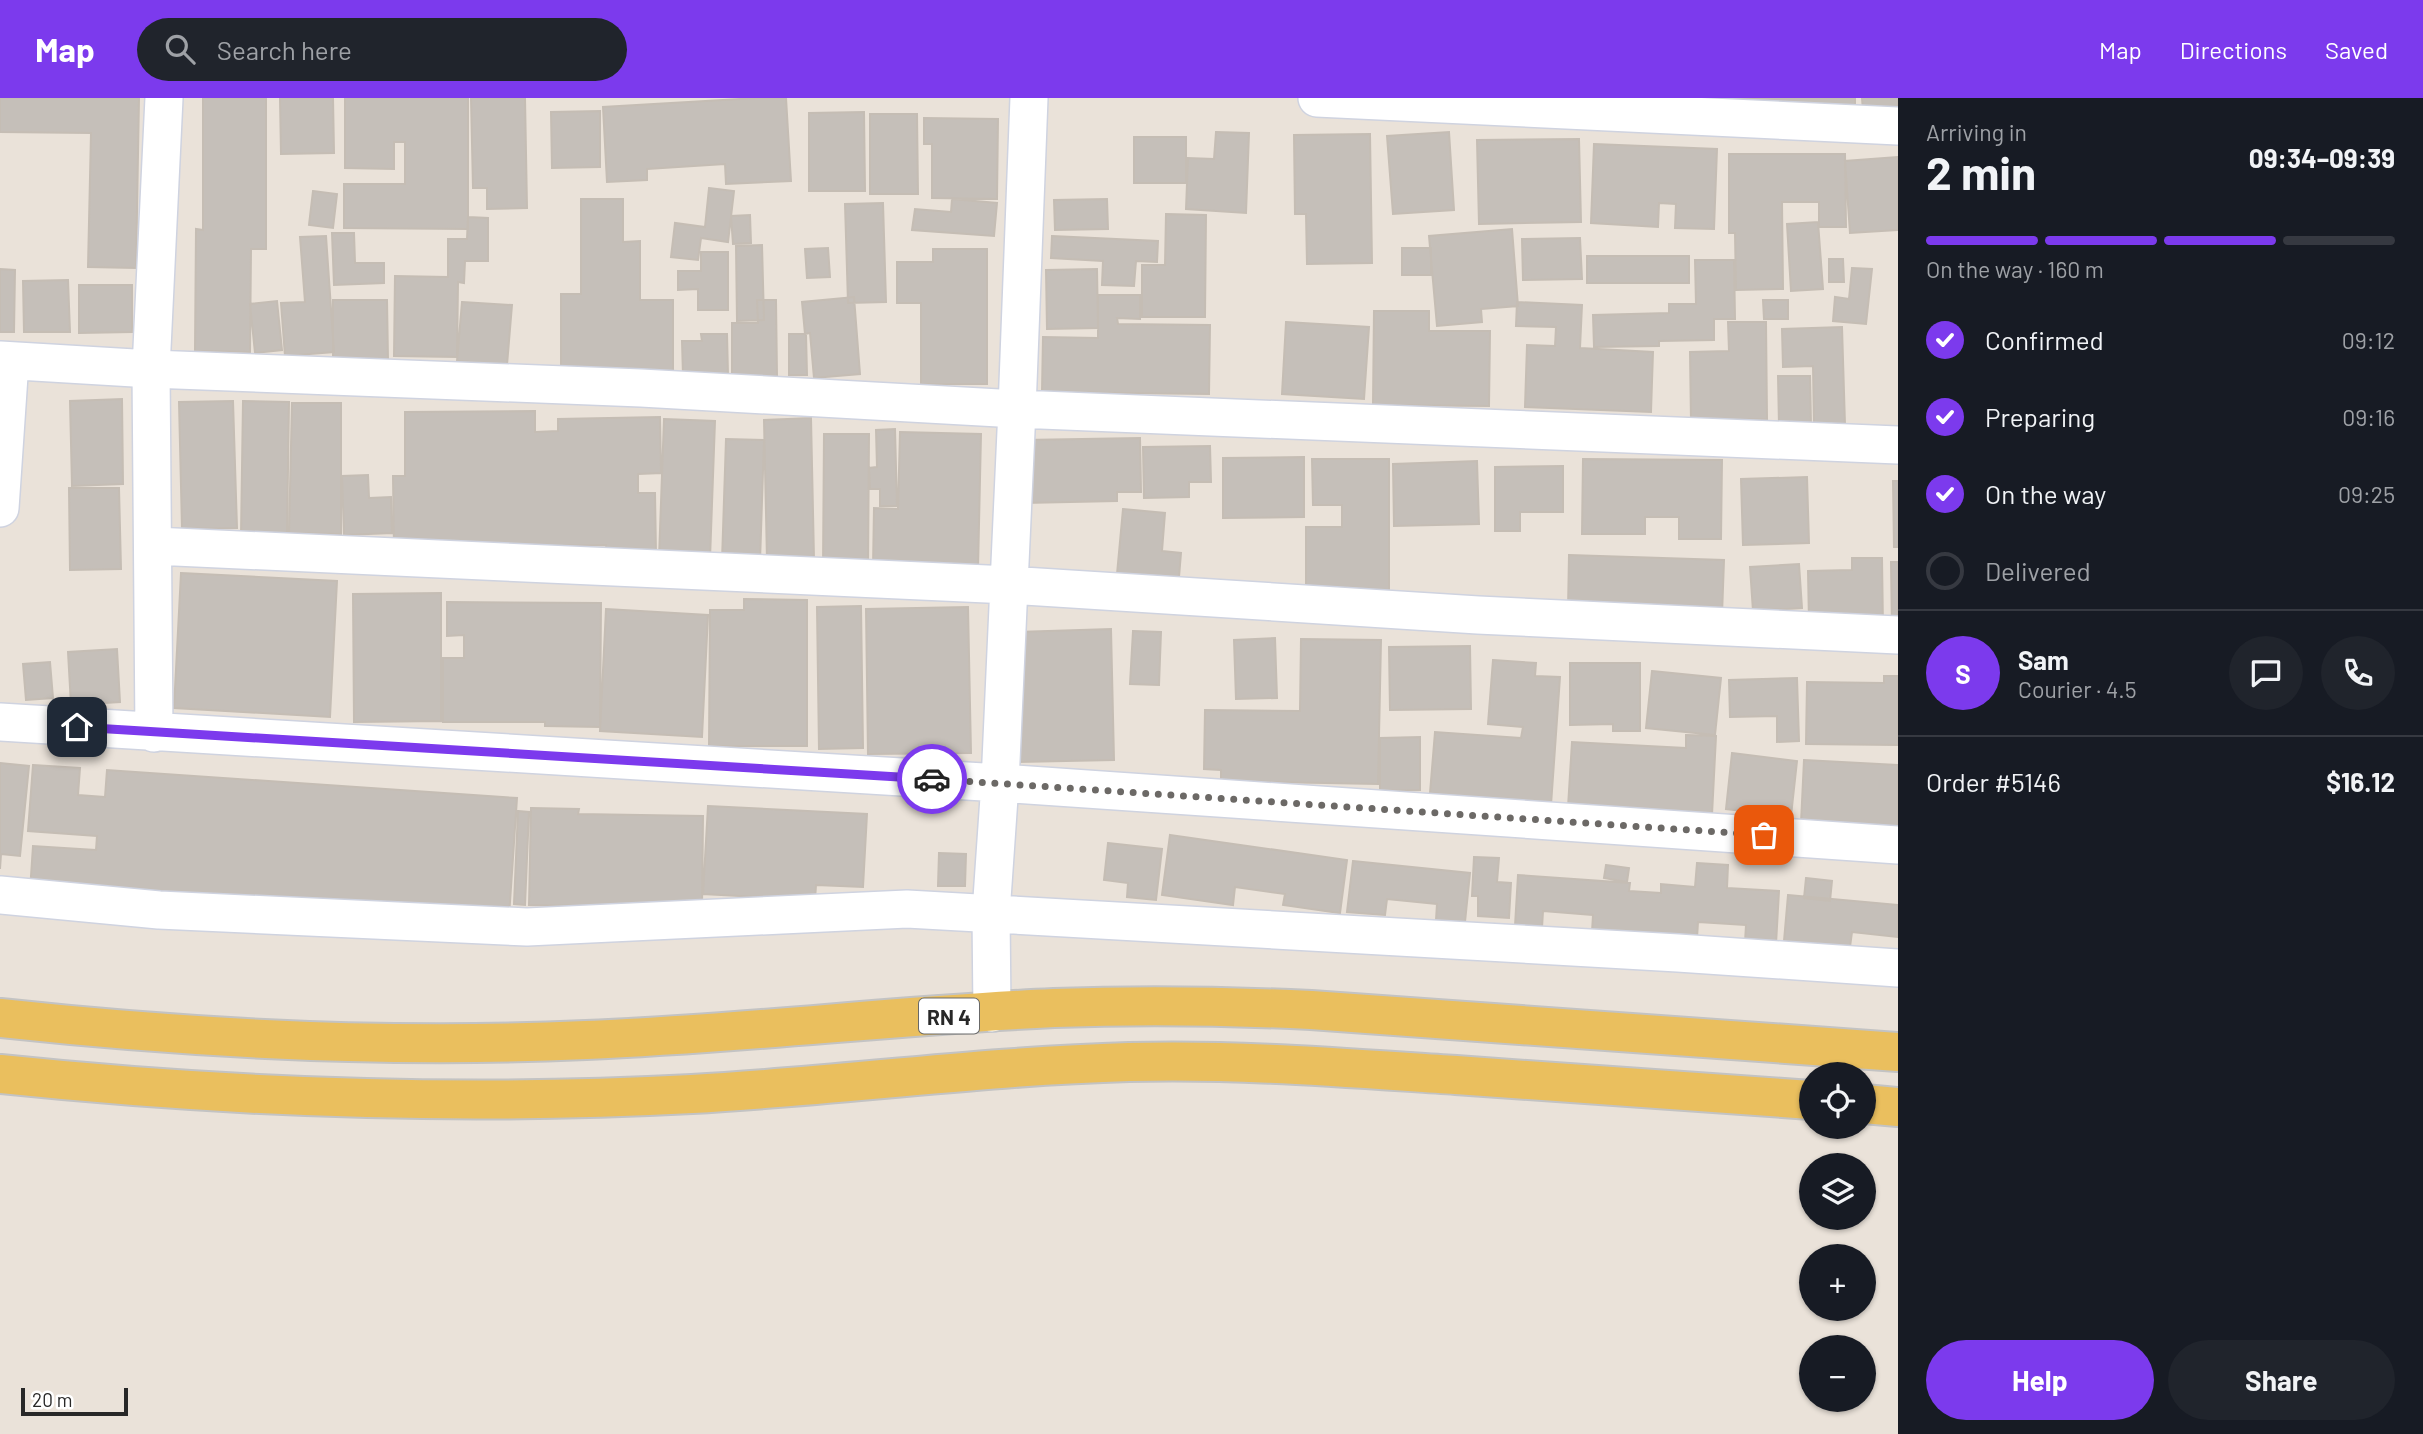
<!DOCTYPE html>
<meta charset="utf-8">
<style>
body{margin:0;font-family:Barlow,sans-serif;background:#20242c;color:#f1f3f6;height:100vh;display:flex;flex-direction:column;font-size:26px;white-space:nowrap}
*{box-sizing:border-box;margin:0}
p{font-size:23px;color:#9ea1a6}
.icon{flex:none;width:38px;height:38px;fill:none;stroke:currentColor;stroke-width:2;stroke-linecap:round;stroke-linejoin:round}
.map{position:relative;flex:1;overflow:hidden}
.sheet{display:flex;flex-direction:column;background:#171b24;width:525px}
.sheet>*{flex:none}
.fabs{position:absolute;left:1799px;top:964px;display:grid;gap:14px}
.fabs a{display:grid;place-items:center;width:77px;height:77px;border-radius:50%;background:#171b24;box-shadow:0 2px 5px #0004;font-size:35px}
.scale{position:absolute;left:21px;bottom:18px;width:107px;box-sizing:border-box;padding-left:7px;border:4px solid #282828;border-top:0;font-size:19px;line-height:24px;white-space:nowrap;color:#282828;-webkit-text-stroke:5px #fff;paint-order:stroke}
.pin{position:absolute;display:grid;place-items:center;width:60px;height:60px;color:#fff;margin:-30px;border-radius:14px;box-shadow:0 4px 10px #0006}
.courier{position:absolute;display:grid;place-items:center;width:70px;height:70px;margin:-35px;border:5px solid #7c3aed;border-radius:50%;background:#fff;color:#222;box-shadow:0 2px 9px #0007}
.overview em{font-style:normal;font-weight:700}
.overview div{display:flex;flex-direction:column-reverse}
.overview{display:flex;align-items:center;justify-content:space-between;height:119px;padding:0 28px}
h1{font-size:46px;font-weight:700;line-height:52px}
.bar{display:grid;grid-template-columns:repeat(4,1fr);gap:10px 7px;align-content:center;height:84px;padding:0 28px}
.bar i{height:9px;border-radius:5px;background:#363941}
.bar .current{background:#7c3aed}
.bar p{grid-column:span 4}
.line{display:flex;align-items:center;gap:18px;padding:0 28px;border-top:2px solid #363941}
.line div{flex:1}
.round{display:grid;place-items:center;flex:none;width:74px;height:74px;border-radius:37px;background:#20242c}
ol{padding:0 28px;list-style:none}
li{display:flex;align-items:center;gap:21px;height:77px}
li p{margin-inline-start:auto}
li .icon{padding:7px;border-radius:50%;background:#7c3aed;color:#fff;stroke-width:4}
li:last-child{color:#9ea1a6}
li i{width:38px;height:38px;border:4px solid #363941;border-radius:50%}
.action{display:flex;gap:14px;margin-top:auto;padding:14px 28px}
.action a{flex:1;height:80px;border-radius:42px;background:#7c3aed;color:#fff;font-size:28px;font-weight:700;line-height:80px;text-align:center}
.action a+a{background:#20242c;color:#f1f3f6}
header{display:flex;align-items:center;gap:42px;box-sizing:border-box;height:98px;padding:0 35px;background:#7c3aed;color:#fff}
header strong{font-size:33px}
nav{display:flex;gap:38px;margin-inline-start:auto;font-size:24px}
.search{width:490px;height:63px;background:#20242c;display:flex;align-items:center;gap:18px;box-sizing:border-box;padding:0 24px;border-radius:38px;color:#9ea1a6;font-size:26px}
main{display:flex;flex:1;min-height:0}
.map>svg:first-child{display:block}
</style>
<header>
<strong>Map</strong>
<div class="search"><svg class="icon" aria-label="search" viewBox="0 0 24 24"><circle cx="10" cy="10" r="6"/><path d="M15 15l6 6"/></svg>Search here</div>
<nav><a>Map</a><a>Directions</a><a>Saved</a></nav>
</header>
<main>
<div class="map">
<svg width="1898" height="1336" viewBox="0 0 1898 1336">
<rect width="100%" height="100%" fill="#eae2d9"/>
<path fill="#c5bfb9" stroke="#c5bdb4" stroke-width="2" d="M0 0H139L136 170 88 169 91 35 0 34Z
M203 0H266V151H251L250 254 195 253 196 131 203 132Z
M280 0H333L334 55 281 56Z
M345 0H468V131L344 130V86H405V44H394V71L345 70Z
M471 0H525L527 110 487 111V90H473Z
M757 0H786L791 83 726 86 725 66 647 71V82L607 84 603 9Z
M1685 0H1855V7H1685Z
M1862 0H1898V11L1863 13Z
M600 13V69L552 70 551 14Z
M864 14 865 93H809V15Z
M870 16H917L918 96H870Z
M924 20 998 21 997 101 932 100V46H924Z
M1216 34 1249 35 1246 115 1186 111 1188 60 1214 61Z
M1449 34 1454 112 1393 116 1387 38Z
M1370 36 1372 165 1307 166 1306 116H1295L1294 37Z
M1134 39H1186V85H1134Z
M1579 41 1581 124 1479 126 1477 42Z
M1594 46 1717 51 1714 131 1675 130 1676 106 1659 105 1658 129 1591 125Z
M1729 56H1845L1846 129H1819V104H1782L1783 191 1736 192 1735 135H1729Z
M1898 59V132L1850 135 1845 63Z
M709 90 734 93 728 144 701 140 698 162 671 159 675 125 705 129Z
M313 93 337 96 333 130 309 127Z
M581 101H623V144L640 143V202H673V279L561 273V196H581Z
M952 101 997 105 994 138 912 132 915 111 951 114Z
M1107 101 1108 131 1055 132 1054 102Z
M883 105 886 204 848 205 845 106Z
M1166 116 1206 117 1205 219H1142V167H1165Z
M750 117 751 145 733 146 731 118Z
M468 119 488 120V163H465L464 185 458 184 457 259 394 258 395 178 448 179V141H467Z
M1818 124 1823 191 1791 193 1787 126Z
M1512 131 1518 208 1481 211 1482 224 1437 228 1429 138Z
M332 135H354L355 165H384V185L334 187Z
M326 138 334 254 285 258 281 205 305 204 300 139Z
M1052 138 1158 143 1157 164 1136 163 1134 188 1102 187 1103 163 1051 160Z
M1580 140 1582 181 1523 182 1522 141Z
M762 147 764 222 737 223 736 148Z
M828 150 830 179 807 180 805 151Z
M1402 150H1431V177H1402Z
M933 151H987V286H921V205H897V164H933Z
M701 154H728V212H698V191L678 192V173H701Z
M1587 158H1689V185H1587Z
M1829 161H1843L1844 184H1829Z
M1695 162H1734L1735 221H1714V242L1659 243V248L1594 249 1593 217 1669 215V206H1696Z
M1852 170 1872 171 1866 226 1833 223 1835 199 1849 201Z
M0 171 15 172 14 234H0Z
M1097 171 1098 230 1047 231 1046 172Z
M68 182 70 234H24L23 183Z
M79 187H132V234L79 235Z
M1098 197H1140V221L1117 220 1118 226 1210 227 1209 296 1042 294 1043 239 1098 240Z
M854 199 860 276 814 280 810 235 805 236 802 204Z
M333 202H387L388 262 333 263Z
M757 202H776L777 278 732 280V225H758Z
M1763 202H1788V221H1764Z
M277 203 282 252 255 255 250 206Z
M462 204 512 207 507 267 457 263Z
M1517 204 1582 207 1580 250 1653 254 1651 314 1525 309 1527 247 1555 248 1556 229 1516 228Z
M1374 213H1429V233H1490L1489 308 1373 307Z
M1286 224 1369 229 1364 301 1282 296Z
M1728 224H1766L1767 321 1691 322 1690 254 1729 253Z
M1842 229 1845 327 1814 328 1813 268 1783 269 1782 231Z
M701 236H727L728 277H683L682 243H702Z
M789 236H806L807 277H789Z
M1778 278H1810L1811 327H1779Z
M122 301 123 386 72 388 70 303Z
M233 303 237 430 182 431 179 304Z
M243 303 289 304 287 437H241Z
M292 305H341V436L289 435Z
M535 313V334L558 333V321L660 319 661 375 638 376V395H655L656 456 607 457 606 447 394 450 393 378H405V314Z
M811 320 814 461 767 462 764 322Z
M664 321 715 323 710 461 659 460Z
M895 331 897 408H880V391H870L869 370 877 369 876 332Z
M900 334 981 336 978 471 873 469 874 410 898 411Z
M824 336H869L868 471 823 470Z
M1140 340 1141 394H1117V403L1024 405V342Z
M726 341 764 342 760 464 722 463Z
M1210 348 1211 384H1189V399L1144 400 1143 349Z
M1304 359V419L1223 420V360Z
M1312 361H1389V495L1306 496V429H1342V407H1313Z
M1583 361 1722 362 1721 441H1679V419H1645V436H1582Z
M1477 363 1479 426 1394 428 1393 366Z
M1563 368V414H1520V433H1495V369Z
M368 377 369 400 391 399 392 435 344 437 342 378Z
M1807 379 1809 445 1743 447 1741 381Z
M1893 383H1898V449H1894Z
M69 390H119L121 471 70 472Z
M1123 411 1165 415 1162 453 1181 455 1178 491 1116 487Z
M1569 457 1724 462 1722 517 1568 512Z
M1852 460H1882L1883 531 1809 524 1808 473 1852 472Z
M1891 464H1898V529H1892Z
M1799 466 1802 510 1753 513 1750 469Z
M181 475 337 483 330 619 174 610Z
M441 495V623L354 624 353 496Z
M744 501 807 502V648H709L710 512H744Z
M447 504 601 505 600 629 545 628V624H443V560H464V537L447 538Z
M861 508 863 650 819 651 817 509Z
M968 509 971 655 868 656 866 511Z
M606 511 708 517 702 639 600 633Z
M1111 531 1114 662 1018 664 1015 534Z
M1133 533 1161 534 1159 587 1130 586Z
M1275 540 1277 600 1236 601 1234 542Z
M1301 541 1381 542 1378 686 1221 683V672L1204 671 1205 612 1300 613Z
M1470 548 1471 611 1390 612 1389 549Z
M117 551 120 604 71 607 68 554Z
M1493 562 1536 565 1535 578 1560 579 1551 707 1430 695 1435 634 1521 640 1523 629 1488 626Z
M50 564 53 600 26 602 23 566Z
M1570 565H1640V633H1613V626L1570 627Z
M1652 573 1721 580 1715 637 1646 630Z
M1884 578H1898V647L1806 646 1807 584 1884 585Z
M1797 580 1799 643 1777 644V618L1730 619 1729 582Z
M1686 637 1716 638 1712 717 1568 709 1572 644 1686 650Z
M1420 639V692L1380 693V640Z
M1732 655 1797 663 1791 718 1726 711Z
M1804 662 1898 667V730L1801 725Z
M0 665 29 668 20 758 1 756 0 771Z
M33 667 80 670 78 697 105 699 107 672 517 700 509 819 30 793 33 748 96 752 97 738 28 733Z
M708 708 867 716 863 789 816 787 815 802 703 796Z
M531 710 579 711 578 716 703 718 702 810 529 807Z
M518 713 529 714 525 807 514 806Z
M1170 737 1347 762 1340 815 1283 807 1285 796 1235 789 1233 807 1162 797Z
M1108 745 1162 751 1156 802 1127 799 1128 785 1104 782Z
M939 755 966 756 965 788H938Z
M1474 759 1499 760 1497 784 1511 785 1509 820 1478 818V798H1472Z
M1353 763 1470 775 1465 824 1436 822 1437 806 1387 801 1385 817 1347 814Z
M1697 765 1728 767 1727 790 1779 793 1776 846 1745 844 1746 827 1698 824 1697 840 1592 834 1593 817 1543 813 1542 830 1515 828 1518 777 1630 785 1629 793 1661 795V786L1695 789Z
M1606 767 1629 770 1627 784 1604 780Z
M1806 780 1832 783 1830 803 1804 800Z
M1788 797 1898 807V839L1852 834 1850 849 1784 843Z"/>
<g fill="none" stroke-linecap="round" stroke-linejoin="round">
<g stroke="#cfd3e0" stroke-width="40">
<path id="street" d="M1317 0 1898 28
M0 262 151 271 641 290 1017 311 1898 347
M0 410 10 263
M154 448 1009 487 1478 517 1898 537
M0 624 1000 685 1898 747
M154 635 151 271 164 0
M0 797 159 812 527 829 907 811 1678 855 1898 870
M992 915 991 815 1000 685 1017 311 1029 0"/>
</g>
<g stroke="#c3c3c3" stroke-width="42">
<path id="primary" d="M0 920C194 941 391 951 586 942 742 936 898 917 1054 910 1140 907 1225 908 1311 912L1898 954
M0 976C230 1000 461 1008 692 996 838 988 983 968 1129 964 1238 961 1347 970 1456 977 1575 986 1693 994 1811 1002
M1864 1006 1898 1009"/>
</g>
<use href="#street" stroke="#fff" stroke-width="37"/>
<use href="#primary" stroke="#eabf5e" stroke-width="38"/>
</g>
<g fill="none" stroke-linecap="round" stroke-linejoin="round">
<path stroke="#6c6966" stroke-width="7" stroke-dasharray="0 12.6" d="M932 681 1764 737"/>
<path stroke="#7c3aed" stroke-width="9" d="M77 629 932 681"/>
</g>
<g text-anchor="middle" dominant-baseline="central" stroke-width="5" stroke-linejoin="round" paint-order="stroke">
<rect fill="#fff" stroke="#686868" stroke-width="2" x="919" y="900.5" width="60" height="35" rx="5"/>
<g font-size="21" font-weight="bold" fill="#282828">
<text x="949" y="918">RN 4</text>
</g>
</g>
</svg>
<div class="fabs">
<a><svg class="icon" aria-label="locate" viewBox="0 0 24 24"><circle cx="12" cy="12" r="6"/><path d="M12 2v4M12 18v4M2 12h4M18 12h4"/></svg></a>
<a><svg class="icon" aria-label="layers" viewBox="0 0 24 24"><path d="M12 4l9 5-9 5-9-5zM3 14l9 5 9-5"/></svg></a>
<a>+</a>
<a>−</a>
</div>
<div class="scale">20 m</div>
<div class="pin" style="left:1764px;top:737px;background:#ea580c"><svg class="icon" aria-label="bag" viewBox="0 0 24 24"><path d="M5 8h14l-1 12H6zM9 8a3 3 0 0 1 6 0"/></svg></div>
<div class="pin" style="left:77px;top:629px;background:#1f2937"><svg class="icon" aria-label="home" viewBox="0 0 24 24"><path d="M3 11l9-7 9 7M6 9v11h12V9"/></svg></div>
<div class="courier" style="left:932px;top:681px"><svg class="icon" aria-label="car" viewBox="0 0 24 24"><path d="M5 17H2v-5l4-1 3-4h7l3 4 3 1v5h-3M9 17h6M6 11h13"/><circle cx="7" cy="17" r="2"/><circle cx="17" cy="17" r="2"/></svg></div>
</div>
<section class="sheet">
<div class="overview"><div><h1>2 min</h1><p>Arriving in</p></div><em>09:34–09:39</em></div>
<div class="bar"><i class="current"></i><i class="current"></i><i class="current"></i><i></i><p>On the way · 160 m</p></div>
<ol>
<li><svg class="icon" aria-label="check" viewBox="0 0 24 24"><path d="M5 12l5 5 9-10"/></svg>Confirmed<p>09:12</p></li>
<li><svg class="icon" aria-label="check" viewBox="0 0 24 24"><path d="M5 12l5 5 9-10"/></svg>Preparing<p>09:16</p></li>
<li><svg class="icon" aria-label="check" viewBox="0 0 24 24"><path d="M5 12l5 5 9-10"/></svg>On the way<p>09:25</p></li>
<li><i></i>Delivered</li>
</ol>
<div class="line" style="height:126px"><b class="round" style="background:#7c3aed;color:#fff">S</b><div><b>Sam</b><p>Courier · 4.5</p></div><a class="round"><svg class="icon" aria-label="chat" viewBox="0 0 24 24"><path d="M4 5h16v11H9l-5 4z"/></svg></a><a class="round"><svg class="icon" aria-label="phone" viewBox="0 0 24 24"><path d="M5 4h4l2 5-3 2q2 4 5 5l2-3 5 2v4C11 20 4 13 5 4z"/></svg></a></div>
<div class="line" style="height:91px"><div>Order #5146</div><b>$16.12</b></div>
<div class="action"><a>Help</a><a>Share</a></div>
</section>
</main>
